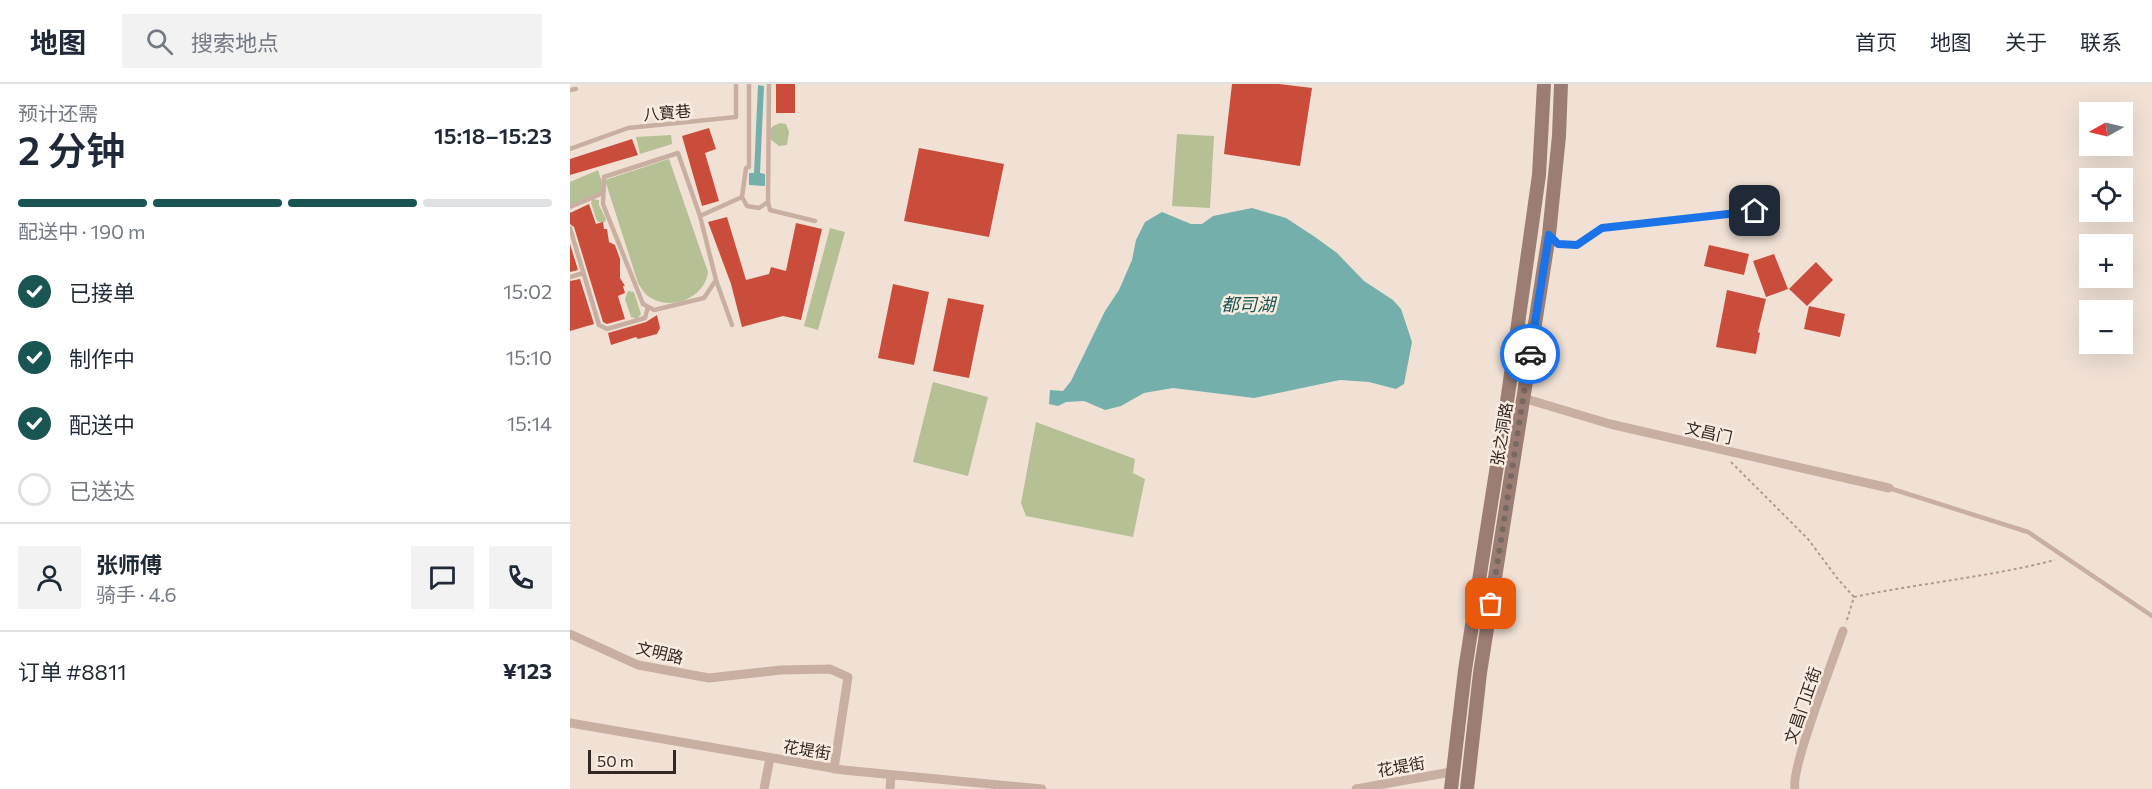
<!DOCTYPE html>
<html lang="zh">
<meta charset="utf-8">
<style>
body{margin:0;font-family:Commissioner,"Noto Sans SC",sans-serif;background:#f2f2f3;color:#1f2937;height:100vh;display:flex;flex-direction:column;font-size:22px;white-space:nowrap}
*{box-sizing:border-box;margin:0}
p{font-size:20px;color:#747a83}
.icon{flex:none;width:33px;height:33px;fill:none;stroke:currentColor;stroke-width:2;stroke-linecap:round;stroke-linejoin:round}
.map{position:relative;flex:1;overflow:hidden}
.drawer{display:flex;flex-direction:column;background:#fff;width:570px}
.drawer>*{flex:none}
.needle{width:39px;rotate:262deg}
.buttons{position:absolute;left:1509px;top:18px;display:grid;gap:12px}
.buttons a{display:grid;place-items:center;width:54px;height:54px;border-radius:0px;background:#fff;box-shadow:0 6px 24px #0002;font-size:30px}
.scale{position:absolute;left:18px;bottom:15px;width:88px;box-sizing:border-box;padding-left:6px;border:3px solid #332724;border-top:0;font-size:16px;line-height:21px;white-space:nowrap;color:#332724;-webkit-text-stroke:4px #f9ece1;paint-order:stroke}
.pin{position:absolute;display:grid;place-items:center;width:51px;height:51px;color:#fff;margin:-26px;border-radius:12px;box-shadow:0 3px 9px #0006}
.courier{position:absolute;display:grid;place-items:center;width:60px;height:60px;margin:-30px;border:4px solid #1a73e8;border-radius:50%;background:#fff;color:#222;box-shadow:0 2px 8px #0007}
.overview em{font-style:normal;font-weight:600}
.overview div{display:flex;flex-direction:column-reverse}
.overview{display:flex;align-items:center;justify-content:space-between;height:102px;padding:0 18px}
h1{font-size:39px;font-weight:600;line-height:45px}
.bar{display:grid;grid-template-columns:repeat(4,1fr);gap:9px 6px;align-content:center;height:72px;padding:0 18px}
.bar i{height:8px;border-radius:4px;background:#e0e1e3}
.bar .active{background:#195553}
.bar p{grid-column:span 4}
.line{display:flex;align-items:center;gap:15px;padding:0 18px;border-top:2px solid #e0e1e3}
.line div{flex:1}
.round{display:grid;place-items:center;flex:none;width:63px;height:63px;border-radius:0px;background:#f2f2f3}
ol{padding:0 18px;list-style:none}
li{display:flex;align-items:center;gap:18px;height:66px}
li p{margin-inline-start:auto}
li .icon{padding:6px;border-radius:50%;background:#195553;color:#fff;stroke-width:4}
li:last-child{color:#747a83}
li i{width:33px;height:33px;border:3px solid #e0e1e3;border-radius:50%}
header{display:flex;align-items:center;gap:36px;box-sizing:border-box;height:84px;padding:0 30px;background:#fff;border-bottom:2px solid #e0e1e3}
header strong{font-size:28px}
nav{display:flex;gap:33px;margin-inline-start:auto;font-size:21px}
.search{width:420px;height:54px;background:#f2f2f3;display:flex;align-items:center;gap:15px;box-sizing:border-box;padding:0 21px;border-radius:0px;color:#747a83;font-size:22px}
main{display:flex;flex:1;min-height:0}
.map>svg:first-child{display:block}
</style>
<header>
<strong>地图</strong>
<div class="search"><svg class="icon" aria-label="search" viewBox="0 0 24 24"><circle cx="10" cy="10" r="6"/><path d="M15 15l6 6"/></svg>搜索地点</div>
<nav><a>首页</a><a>地图</a><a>关于</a><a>联系</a></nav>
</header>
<main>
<section class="drawer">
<div class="overview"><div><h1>2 分钟</h1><p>预计还需</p></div><em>15:18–15:23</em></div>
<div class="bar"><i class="active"></i><i class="active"></i><i class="active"></i><i></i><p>配送中 · 190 m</p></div>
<ol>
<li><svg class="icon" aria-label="check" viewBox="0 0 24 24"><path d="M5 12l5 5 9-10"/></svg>已接单<p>15:02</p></li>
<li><svg class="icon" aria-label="check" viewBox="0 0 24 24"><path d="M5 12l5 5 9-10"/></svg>制作中<p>15:10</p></li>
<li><svg class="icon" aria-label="check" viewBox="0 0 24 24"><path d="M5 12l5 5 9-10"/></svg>配送中<p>15:14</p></li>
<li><i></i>已送达</li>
</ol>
<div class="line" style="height:108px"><a class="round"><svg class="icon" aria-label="person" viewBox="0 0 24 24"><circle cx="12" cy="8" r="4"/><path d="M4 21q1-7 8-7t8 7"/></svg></a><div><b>张师傅</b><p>骑手 · 4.6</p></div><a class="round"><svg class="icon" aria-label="chat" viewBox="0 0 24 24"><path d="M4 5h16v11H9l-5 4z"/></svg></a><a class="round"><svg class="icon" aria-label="phone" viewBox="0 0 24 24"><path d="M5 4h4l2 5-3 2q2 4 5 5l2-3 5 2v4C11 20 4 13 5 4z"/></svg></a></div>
<div class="line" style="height:78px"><div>订单 #8811</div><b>¥123</b></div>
</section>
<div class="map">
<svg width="1582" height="705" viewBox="0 0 1582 705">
<rect width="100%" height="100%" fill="#f1e1d5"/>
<path fill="#b6c095" d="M210 39 216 40 219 48 217 61 209 62 200 55 199 47 203 42Z
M607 50 644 52 640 124 602 122Z
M101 51 102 60 70 70 66 53Z
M99 75 138 188C135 213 103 227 81 214 74 210 72 205 68 199L35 96Z
M28 86 35 107 0 121V98Z
M22 115 29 116V121L36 135 35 138 32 139 27 137 21 119Z
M260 144 275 148 248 246 234 242Z
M58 207 64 208 71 230 67 235 61 233 55 215Z
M363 298 418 313 398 392 343 378Z
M466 338 565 375 563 389 575 395 563 453 456 432 451 419Z"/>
<path fill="#74afab" d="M188 1 194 2 190 89 195 90V102L179 101V89H184Z
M682 124 716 134 745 153 767 169 794 197 823 216 831 225 842 258 834 300 826 305 799 298 770 296 684 314 603 304 574 309 551 322 535 326 514 317 496 318 488 322 479 320 480 306 493 307 501 297 535 227 549 206 562 176 566 156 575 138 592 128 621 140H632L643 132Z"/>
<path fill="#ca4d3b" d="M206 0H225V29H206Z
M662 0H709L742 4 730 82 654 70Z
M139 44 146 65 135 69 149 117 132 122 112 52Z
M62 55 68 71 0 91V75Z
M349 64 434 80 419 153 334 137Z
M19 120 26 140 33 138 34 145H37L39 158 45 161 50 175V194L55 202H53L55 209 48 212 55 235 37 240 33 238 4 143 0 140V129Z
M157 133 176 196 199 190 201 183 216 187 226 139 252 145 231 236 213 232 172 243 161 200 138 138Z
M0 160 8 186 0 188Z
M1139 161 1179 170 1174 191 1134 182Z
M1204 170 1218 205 1196 213 1183 177Z
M1246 178 1263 196 1237 222 1219 205Z
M10 195 24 240 0 247V197Z
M323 200 359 208 344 281 308 274Z
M1157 206 1196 215 1188 248 1190 249 1186 270 1146 263Z
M378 214 414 221 399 294 363 287Z
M1239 222 1275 230 1270 253 1234 245Z
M87 231 90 244 87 250 68 255 66 253 41 261 38 249 76 238Z"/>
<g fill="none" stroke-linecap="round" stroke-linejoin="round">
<path stroke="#b5998c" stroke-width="2" stroke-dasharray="3 3" stroke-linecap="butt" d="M1161 378 1238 455 1267 494 1284 513 1276 539
M1284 513C1351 499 1419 493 1485 476"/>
<path stroke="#c9afa2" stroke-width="4.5" d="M0 6 6 5
M0 65 58 44 166 33V0
M108 69 130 132 146 196 134 214 84 226 73 220 33 120 34 93Z
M172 113 177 122 189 124 198 118 199 0
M198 118 200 126 245 137
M0 123 33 109
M130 132 172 113 176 84 179 83V0
M0 144 29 241 37 245 75 234 78 223
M981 153 988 160 1007 161 1032 144 1185 127
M0 193 13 189
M146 196 162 241
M1319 404 1458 448 1582 532"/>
<path stroke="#c9afa2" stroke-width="9" d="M953 314 1040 340 1319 404
M0 550 68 581 139 594 211 586 260 585 278 593 264 685
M0 639 273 686 472 705
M194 705 200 674
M320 705 321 691
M786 705 881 688
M1225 705C1220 686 1264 574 1273 547"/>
<path stroke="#9c7d73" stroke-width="14" d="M881 705 895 586 938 311 969 91 974 0
M897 705 910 589 979 151 989 52 991 0"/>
</g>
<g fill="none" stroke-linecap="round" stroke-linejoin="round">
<path stroke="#766862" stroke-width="6" stroke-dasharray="0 10.8" d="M921 520 960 270"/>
<path stroke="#1a73e8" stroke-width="8" d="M960 270 979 151 988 160 1007 161 1032 144 1185 127"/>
</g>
<g text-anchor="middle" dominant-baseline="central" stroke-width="5" stroke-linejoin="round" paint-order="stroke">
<g font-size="16" fill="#332724" stroke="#f9ece1">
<text transform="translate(97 28) rotate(-5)">八寶巷</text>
<text transform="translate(1139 348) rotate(13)">文昌门</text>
<text transform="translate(931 350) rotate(-81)">张之洞路</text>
<text transform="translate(90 568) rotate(13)">文明路</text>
<text transform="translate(1232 621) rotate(-71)">文昌门正街</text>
<text transform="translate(237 665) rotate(9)">花堤街</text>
<text transform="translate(831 682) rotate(-10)">花堤街</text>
</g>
<g font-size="18" font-style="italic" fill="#195553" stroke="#f9ece1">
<text x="678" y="220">都司湖</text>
</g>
</g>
</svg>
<div class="buttons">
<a><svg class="needle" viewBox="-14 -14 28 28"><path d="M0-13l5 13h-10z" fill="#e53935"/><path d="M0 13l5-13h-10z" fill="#747a83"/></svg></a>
<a><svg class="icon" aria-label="locate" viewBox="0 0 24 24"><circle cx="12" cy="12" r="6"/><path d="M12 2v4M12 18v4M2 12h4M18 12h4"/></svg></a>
<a>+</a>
<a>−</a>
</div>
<div class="scale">50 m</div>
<div class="pin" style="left:921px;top:520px;background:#ea580c"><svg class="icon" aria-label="bag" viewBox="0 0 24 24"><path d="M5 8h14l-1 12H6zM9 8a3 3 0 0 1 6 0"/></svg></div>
<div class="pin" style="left:1185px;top:127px;background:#1f2937"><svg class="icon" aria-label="home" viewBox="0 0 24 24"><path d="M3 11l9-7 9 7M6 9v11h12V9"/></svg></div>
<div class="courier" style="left:960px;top:270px"><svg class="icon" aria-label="car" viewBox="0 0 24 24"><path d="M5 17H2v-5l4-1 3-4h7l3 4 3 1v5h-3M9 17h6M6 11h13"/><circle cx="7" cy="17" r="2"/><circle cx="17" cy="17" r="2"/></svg></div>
</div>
</main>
